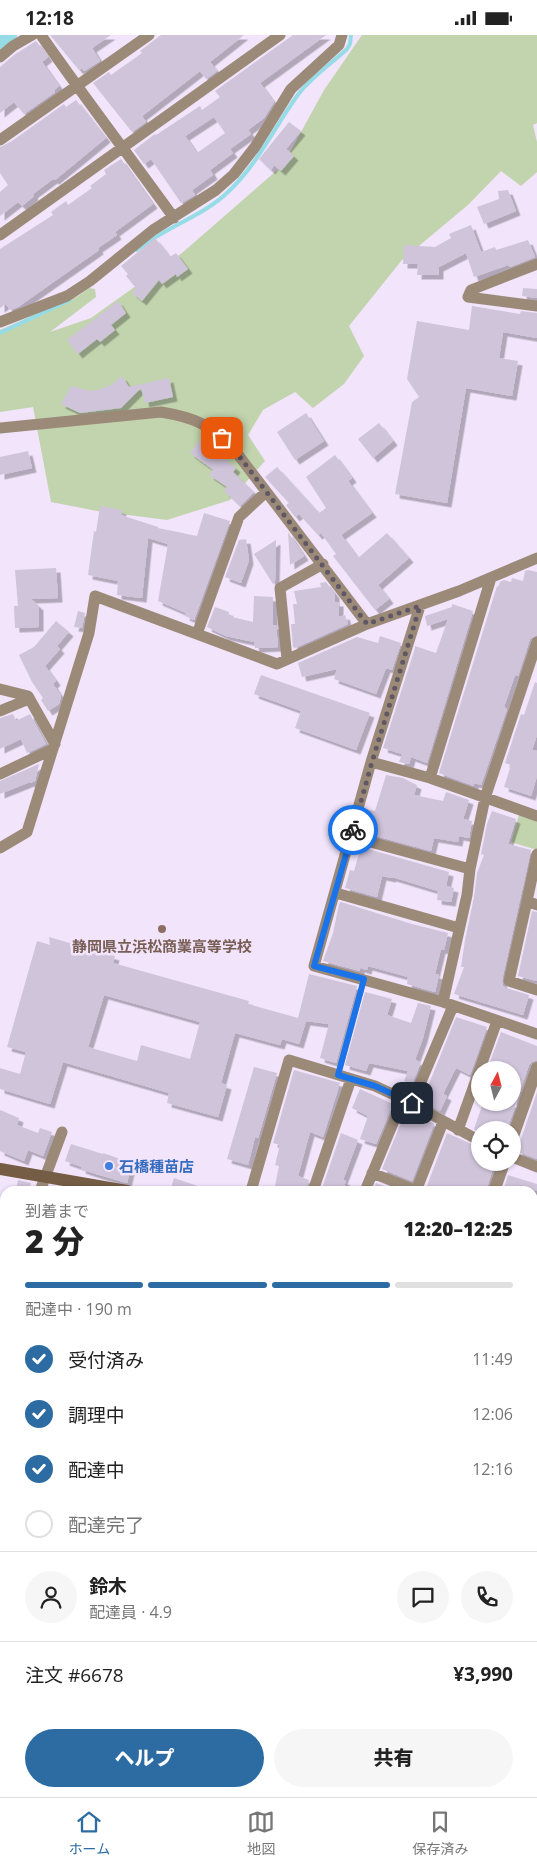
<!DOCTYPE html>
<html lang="ja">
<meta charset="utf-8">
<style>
body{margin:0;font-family:"Open Sans","Noto Sans JP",sans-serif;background:#f6f6f6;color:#222;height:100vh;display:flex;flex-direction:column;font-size:19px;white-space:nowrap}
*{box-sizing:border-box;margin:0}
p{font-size:16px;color:#767676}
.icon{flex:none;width:28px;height:28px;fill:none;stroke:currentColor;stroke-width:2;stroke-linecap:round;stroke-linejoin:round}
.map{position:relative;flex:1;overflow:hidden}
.details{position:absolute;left:0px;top:1151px;width:538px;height:611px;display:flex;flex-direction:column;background:#fff;border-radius:15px 15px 0 0;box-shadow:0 1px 4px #0004}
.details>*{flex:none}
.needle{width:32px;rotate:7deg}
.tools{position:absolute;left:471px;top:1026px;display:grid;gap:10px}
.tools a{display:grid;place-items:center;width:50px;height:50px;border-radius:50%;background:#fff;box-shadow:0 1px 4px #0004;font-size:25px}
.pin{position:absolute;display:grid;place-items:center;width:42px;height:42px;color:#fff;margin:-21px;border-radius:10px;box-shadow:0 2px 8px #0006}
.courier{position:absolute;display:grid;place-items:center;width:50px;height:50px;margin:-25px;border:4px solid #1a73e8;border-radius:50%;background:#fff;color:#222;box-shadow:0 1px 6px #0007}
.overview em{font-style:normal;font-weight:800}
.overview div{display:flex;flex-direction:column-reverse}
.overview{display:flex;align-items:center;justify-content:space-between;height:85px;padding:0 25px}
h1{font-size:32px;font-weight:800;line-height:38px}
.bar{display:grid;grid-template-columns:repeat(4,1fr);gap:8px 5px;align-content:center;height:60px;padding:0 25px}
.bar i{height:6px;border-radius:4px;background:#e0e0e0}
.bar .current{background:#2c6ca2}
.bar p{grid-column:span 4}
.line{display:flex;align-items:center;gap:12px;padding:0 25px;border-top:1px solid #e0e0e0}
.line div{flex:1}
.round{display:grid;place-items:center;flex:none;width:52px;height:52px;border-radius:26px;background:#f6f6f6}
ol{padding:0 25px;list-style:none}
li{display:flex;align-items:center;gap:15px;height:55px}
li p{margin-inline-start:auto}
li .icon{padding:5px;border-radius:50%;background:#2c6ca2;color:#fff;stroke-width:4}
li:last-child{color:#767676}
li i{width:28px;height:28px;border:2px solid #e0e0e0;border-radius:50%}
.action{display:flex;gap:10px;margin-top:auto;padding:10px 25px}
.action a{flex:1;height:58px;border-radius:30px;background:#2c6ca2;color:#fff;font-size:20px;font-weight:800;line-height:58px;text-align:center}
.action a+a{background:#f6f6f6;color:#222}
.status{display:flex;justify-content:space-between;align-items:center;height:35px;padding:0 25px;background:#fff;direction:ltr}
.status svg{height:14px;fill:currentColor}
.menu{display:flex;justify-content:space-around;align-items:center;height:70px;border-top:1px solid #e0e0e0;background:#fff;font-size:14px;color:#767676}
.menu a{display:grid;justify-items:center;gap:2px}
.menu .current{color:#2c6ca2}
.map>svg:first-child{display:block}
</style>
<div class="status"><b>12:18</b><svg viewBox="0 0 49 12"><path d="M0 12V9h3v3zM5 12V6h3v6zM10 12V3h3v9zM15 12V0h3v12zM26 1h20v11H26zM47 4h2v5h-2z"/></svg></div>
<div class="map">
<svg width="537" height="1762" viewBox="0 0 537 1762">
<defs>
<filter id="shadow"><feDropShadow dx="4.5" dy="4.5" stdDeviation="0" flood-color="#0004"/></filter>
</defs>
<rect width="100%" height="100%" fill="#f1e4fb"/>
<path fill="#c2d4ae" d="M362 0H537V88L533 90 537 107V137L521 151 501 136 468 170 402 225 349 291 364 321 344 349 313 373 295 357 263 375 248 400 265 426 230 465 167 485 97 476 51 467 33 372 0 377V295L78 261 89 253 95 254 96 262 50 297 91 283 182 218 283 130 324 55Z
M519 780 537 786V815L511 807Z
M532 1461 537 1463V1573L533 1580Z"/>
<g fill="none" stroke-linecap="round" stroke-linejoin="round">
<path stroke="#95dce6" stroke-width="4" d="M137 215C165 192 202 182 228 157 257 130 274 93 297 61 310 43 331 29 347 14L350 9 351 0
M0 298 70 265"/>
<path stroke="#95dce6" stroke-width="24" d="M0 4 5 0"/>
</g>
<path fill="#d0c4db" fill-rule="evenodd" filter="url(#shadow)" d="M50 0H111L92 13 100 26 84 36 82 33 79 35Z
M161 0H244L210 27 217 36 206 44 200 36 142 81 146 87 132 97 93 48 109 37 111 40 142 18 140 16Z
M293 0H326L260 48 274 67 264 83 248 95 251 99 230 114 233 118 210 135 213 140 192 155 195 160 181 168 151 124 144 129 134 115 155 99 156 100 200 71 202 75 220 62 215 56ZM214 82 225 98 197 118 185 101Z
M36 6 48 22 42 27 59 51 54 55 55 57 24 79 14 67 0 78V32L14 20Z
M76 65 106 103 55 145 53 144 33 159 34 161 22 171 18 167 0 181V157L8 150 0 138V112L12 106 64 69 66 72Z
M289 87 301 96 286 114 294 121 281 136 274 130 271 135 259 124Z
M121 124 153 169 115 197 117 200 98 213 99 215 18 272 10 275 6 269 0 273V214L53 180 51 177 66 166 68 170 92 153 90 151 106 139 104 135Z
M508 155 516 176 484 189 477 172 499 164 498 156Z
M471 190 481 217 495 212 496 215 528 205 535 222 510 232 508 230 474 242 466 218 439 232V240H417L418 229H403L404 210 435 212 451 203 449 199Z
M155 203 170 222 176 218 188 234 177 242 176 239 162 249 159 245 142 266 132 258 136 253 126 241 128 239 121 231Z
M523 253 537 254V263L522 261Z
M118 266 126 278 111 290 115 295 100 307 97 304 78 319 67 305Z
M472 271 520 279 521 276 537 278V303L503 297 499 323 518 326 512 361 466 353 447 468 395 459 412 367 419 362 407 344 417 286 469 295Z
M122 341 129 352 169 343 173 362 145 368 141 353 121 373 80 378 61 369 71 351 91 356 101 354 111 350Z
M306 378 324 406 295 425 277 397Z
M379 388 393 406 373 423 358 404Z
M201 404 236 433 233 437 254 457 240 471 224 456 227 452 209 440 213 435 190 418Z
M28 416 32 433 0 440V422Z
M335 420 352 443 348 446 372 478 341 500 358 523 387 498 409 523 378 550 389 564 375 575 333 521 336 519 321 498 318 500 299 479 295 482 286 470 289 468 265 442 277 432 319 478 326 473 306 442Z
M100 471 122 475 121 480 158 492V493L197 501 204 478 230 486 194 585 185 581 186 578 158 566 168 509 148 503 142 563 117 560 118 546 88 540 94 496 96 497Z
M288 497 304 521 290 530Z
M246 504 249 525 241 548 225 542 239 505Z
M276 505 275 548 273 549 254 519Z
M56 533 58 563 31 564 39 571V592L15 593 14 571H18L15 535Z
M528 535 537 537V600L530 604 518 641 515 640 504 672 507 674 481 750 474 748V751L439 738 497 551 498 552 500 547 504 545 511 547 512 543 523 546 525 536Z
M326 547 335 559V567H339V582L345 580 348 589 295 613 293 612 291 589H295L293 569H297L294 556 321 552 320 548Z
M254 561 273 562V590H276L278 612 255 613 254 607 226 601 207 592 215 572 229 577 228 581 253 587Z
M452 569 473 576 427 728 411 722 409 729 399 727 402 719 383 713 415 613V611L436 618 448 584 427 591 425 581 452 572Z
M78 576 85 578 82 593 74 592Z
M56 586 69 597 57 611 60 614 45 631 56 646 53 649 61 661 59 669 48 676 41 665 43 663 32 647 19 620 34 612Z
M380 601 401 608 392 635 386 633 376 659 334 644 337 634 302 642 298 628 357 602 378 608Z
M261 640 370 678 356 715 295 693 301 676 254 659Z
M535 647 537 648V700L532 715 537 716V741L531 761 504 752 511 730 505 728 521 679 524 680Z
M13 679 16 686 30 679 46 709 27 718 21 704 0 714V683Z
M39 729 35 746 30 748V747L0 759V746Z
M386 740 403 743 417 750 414 760 443 766 446 757 469 765 463 784 472 786 469 803 459 801 458 807 434 803 431 816 365 798 367 794 360 793 366 774 375 776Z
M492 776 516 784 508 809 531 815 502 945 503 951 506 953 529 960 523 980 454 959 464 932H461L465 905 474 862 477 838 484 820 481 819 487 789Z
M361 812 449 837 446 851 454 853 451 867 437 865 438 856 392 842 391 843 382 841 377 862 345 853 350 835 354 836Z
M341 867 412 889 448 898 444 915 441 914 435 939 439 940 435 957 407 949 408 942 368 931 367 935 360 933V936L323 926 333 898 339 869Z
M532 876 537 877V946L518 941Z
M49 902 115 921 113 928 249 966 248 969 298 983 309 939 357 951 336 1028 320 1023 329 989 306 986 299 1009 282 1004 280 1010 235 998 221 1048 227 1050 218 1082 167 1068 169 1058 63 1027 50 1069 0 1054V1033L20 1039 26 1017 7 1012 37 906 50 910ZM104 960 200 987 190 1024 141 1010 137 1026 88 1012Z
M365 957 392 964 387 980 411 988 418 968 431 971 423 1003 415 1025 421 1027 412 1049 404 1046 408 1036 369 1028 366 1036 345 1030Z
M456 982 487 992 470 1040 456 1033 443 1059 447 1061 440 1076 422 1066Z
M501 997 537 1011V1025L532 1027 529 1030 507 1095H480V1097L474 1094 483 1068H512V1035H487Z
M254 1032 277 1038 258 1103 255 1102 248 1130 227 1124Z
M294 1035 340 1048 323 1102 310 1097 298 1141 309 1145 306 1156H274L279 1131 275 1130 280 1110 273 1108Z
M360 1054 393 1069 376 1109 360 1104 368 1081 352 1073Z
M537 1057V1124L519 1117 516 1111 520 1107Z
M0 1075 19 1083 17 1090 38 1098 40 1093 52 1097 43 1121 28 1115 24 1126 0 1116Z
M405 1078 415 1081 416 1079 434 1089 412 1146 382 1134Z
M341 1098 358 1105 343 1145 346 1146 342 1156H321Z
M447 1098 480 1113V1128H493L491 1132 493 1133 486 1156H454L436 1152V1156H425Z
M71 1109 103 1119V1118L132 1128 127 1148 96 1139 81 1134 82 1132 65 1126Z
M508 1140 537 1149V1156H503Z
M174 1143 207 1154V1156H170Z
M18 1145 31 1148 29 1156 16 1155Z
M376 1148 398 1156H373Z"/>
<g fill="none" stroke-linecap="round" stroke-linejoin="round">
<path stroke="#9c8a79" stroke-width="5.5" d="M338 1040 364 944
M0 1428 5 1431
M0 1468 5 1462
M0 1511 5 1515"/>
<path stroke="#9c8a79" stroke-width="11" d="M41 0C84 62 130 122 174 183
M0 22 13 11 32 0
M0 105 149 0
M0 200 280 0
M537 229 471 255 468 262 537 271
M0 287 67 261 90 246 153 195 216 155 234 139 255 112 291 54 339 10 342 0
M0 393 161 377C197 383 207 389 233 413L367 589 459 556 537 523
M420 571 371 727 314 931 443 967 537 999
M197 599 277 629 367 589
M287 624 280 553 323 529
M0 654 28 661 55 709
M0 676 29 664
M371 727 430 743 537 781
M0 739 53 714
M430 743 491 543
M352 802 470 834
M0 813 27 797 89 598 95 561 197 599 239 482 266 457
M336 858 459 893
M527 866 537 819
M537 870 527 866 509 946 537 955
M443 967 467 860 470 834 485 763 537 607
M412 1068 453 971
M458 1095 497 986
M512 1122 537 1132
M372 1138 418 1156
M40 1156 62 1097
M251 1156 289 1025 375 1051 403 1064 480 1106
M313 1156 351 1044
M365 1156 403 1064
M416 1156 443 1087
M532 1219 537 1206
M0 1258 5 1245
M532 1412 537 1403
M532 1447 537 1449
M0 1575 5 1570
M532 1677 537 1668"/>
<path stroke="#9c8a79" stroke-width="12" d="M512 1104 537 1033
M494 1156 504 1128"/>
<path stroke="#755c44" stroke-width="12" d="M0 1134 127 1156
M532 1288 537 1290"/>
<path stroke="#5a3c1e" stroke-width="12" d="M0 1323 5 1328
M532 1753 537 1757"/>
</g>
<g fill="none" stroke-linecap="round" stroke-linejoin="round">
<path stroke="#5f5764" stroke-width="5" stroke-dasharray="0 9" d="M222 403 233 413 367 589 420 571 372 727 353 795"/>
<path stroke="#1a73e8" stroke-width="6" d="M353 795 314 931 364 944 338 1040 375 1051 412 1068"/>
</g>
<circle fill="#8d6e63" stroke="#f1e4fb" stroke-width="2" cx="162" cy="894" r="5"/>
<circle fill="#3f7fe0" stroke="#f1e4fb" stroke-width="2" cx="109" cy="1131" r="5"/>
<g text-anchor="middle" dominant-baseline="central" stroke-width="5" stroke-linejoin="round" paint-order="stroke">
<g font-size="15" font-weight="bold" fill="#785e54" stroke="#f1e4fb">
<text x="162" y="911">静岡県立浜松商業高等学校</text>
</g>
<g font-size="15" font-weight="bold" fill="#366cbe" stroke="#f1e4fb" text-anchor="start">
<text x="119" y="1131">石橋種苗店</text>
</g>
</g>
</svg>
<div class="tools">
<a><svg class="needle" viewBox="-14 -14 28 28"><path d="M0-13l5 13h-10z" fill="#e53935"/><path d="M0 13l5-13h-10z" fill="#767676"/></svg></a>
<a><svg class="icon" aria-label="locate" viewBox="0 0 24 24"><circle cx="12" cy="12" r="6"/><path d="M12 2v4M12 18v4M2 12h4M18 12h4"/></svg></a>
</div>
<div class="pin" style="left:222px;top:403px;background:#ea580c"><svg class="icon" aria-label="bag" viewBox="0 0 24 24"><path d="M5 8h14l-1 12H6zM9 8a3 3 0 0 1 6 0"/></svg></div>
<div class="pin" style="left:412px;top:1068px;background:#1f2937"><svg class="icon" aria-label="home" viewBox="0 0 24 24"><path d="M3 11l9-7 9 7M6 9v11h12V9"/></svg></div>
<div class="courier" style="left:353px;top:795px"><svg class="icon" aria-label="bike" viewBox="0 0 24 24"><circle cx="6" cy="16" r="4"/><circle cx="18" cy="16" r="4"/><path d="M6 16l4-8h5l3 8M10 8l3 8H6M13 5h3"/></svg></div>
<section class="details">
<div class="overview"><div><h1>2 分</h1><p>到着まで</p></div><em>12:20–12:25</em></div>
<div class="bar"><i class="current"></i><i class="current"></i><i class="current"></i><i></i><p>配達中 · 190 m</p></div>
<ol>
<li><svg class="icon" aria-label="check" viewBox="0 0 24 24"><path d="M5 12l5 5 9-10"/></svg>受付済み<p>11:49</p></li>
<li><svg class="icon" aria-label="check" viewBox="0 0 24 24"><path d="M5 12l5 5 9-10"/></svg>調理中<p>12:06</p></li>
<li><svg class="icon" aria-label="check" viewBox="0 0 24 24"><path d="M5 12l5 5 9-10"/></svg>配達中<p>12:16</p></li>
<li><i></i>配達完了</li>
</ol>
<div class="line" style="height:90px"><a class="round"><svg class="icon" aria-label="person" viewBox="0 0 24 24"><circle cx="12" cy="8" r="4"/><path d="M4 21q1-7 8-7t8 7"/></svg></a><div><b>鈴木</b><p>配達員 · 4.9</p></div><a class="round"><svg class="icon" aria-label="chat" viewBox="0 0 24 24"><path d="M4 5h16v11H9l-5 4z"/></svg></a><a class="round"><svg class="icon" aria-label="phone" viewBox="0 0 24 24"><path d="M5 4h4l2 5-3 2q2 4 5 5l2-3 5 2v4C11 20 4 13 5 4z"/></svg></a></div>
<div class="line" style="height:65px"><div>注文 #6678</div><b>¥3,990</b></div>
<div class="action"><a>ヘルプ</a><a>共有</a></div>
</section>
</div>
<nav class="menu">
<a class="current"><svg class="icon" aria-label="home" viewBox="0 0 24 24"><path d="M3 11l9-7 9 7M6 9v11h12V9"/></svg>ホーム</a>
<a><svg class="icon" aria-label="map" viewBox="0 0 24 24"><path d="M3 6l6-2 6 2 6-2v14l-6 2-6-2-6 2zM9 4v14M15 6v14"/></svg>地図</a>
<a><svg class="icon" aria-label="saved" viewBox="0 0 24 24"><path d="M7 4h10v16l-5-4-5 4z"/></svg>保存済み</a>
</nav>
